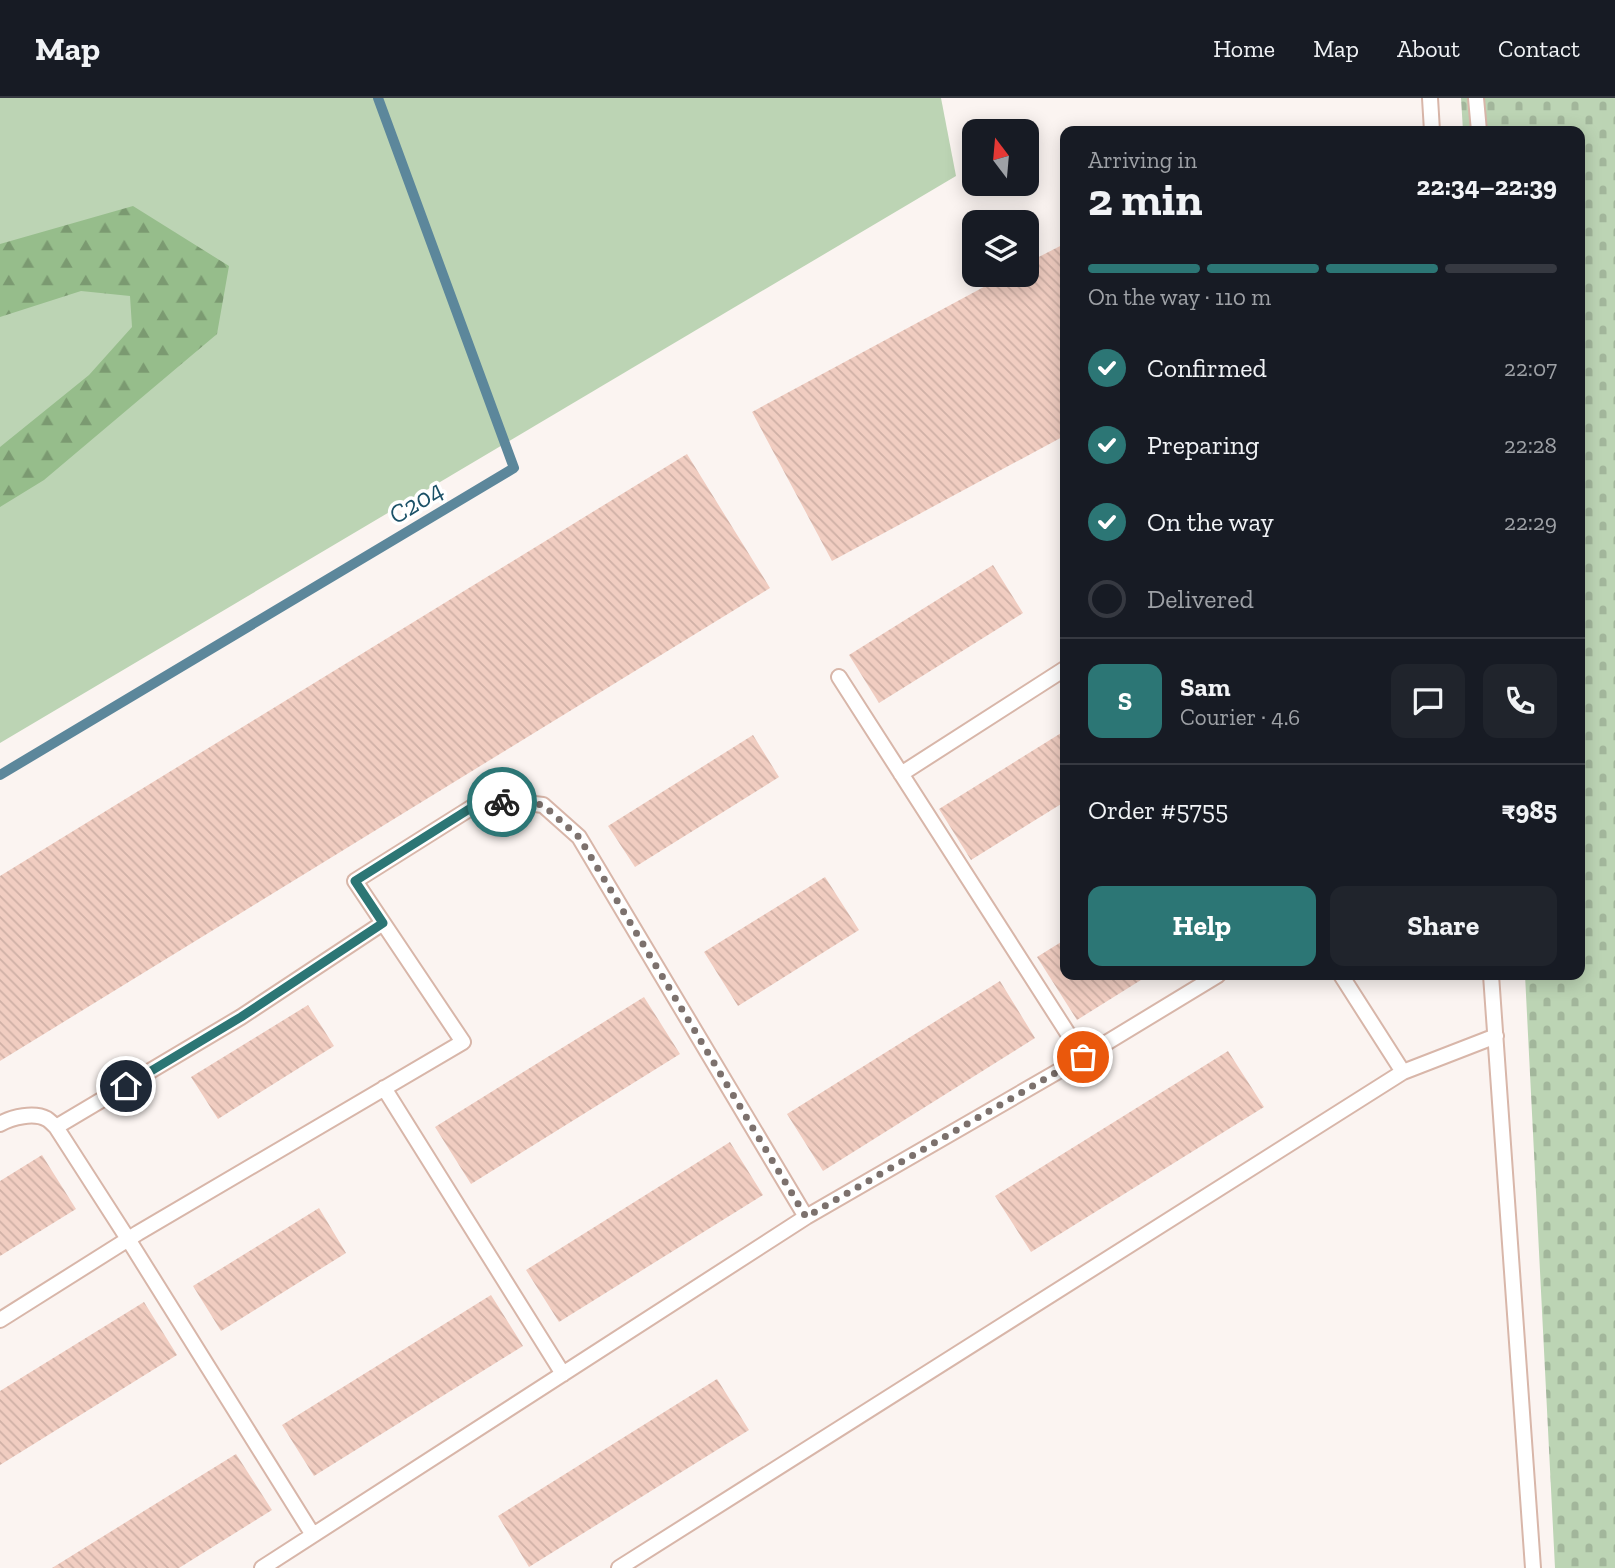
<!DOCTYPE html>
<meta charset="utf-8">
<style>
body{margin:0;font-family:"Zilla Slab",serif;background:#20242c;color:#f1f3f6;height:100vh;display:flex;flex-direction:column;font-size:26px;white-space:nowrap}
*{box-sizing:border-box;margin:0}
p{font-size:23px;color:#9ea1a6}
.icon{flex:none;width:38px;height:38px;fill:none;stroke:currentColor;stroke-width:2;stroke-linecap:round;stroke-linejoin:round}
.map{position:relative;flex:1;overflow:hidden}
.panel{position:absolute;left:1060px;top:28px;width:525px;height:854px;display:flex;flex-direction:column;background:#171b24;border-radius:14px;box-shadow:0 4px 18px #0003}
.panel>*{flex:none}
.needle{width:46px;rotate:344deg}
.tools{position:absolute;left:962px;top:21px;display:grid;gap:14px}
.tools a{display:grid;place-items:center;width:77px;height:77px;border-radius:14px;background:#171b24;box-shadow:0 4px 18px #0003;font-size:35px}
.pin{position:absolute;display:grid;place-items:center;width:60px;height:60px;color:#fff;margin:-30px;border:4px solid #fff;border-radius:50%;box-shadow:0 2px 7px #0007}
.courier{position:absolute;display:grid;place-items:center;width:70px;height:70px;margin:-35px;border:5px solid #2c7675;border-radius:50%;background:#fff;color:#222;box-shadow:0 2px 9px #0007}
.overview em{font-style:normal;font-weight:700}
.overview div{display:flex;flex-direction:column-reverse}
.overview{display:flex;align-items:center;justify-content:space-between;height:119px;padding:0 28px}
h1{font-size:46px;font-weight:700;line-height:52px}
.bar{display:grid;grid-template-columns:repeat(4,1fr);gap:10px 7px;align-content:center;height:84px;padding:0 28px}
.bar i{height:9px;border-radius:5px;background:#363941}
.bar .on{background:#2c7675}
.bar p{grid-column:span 4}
.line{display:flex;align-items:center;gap:18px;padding:0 28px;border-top:2px solid #363941}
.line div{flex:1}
.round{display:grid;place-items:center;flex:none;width:74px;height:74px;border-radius:14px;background:#20242c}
ol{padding:0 28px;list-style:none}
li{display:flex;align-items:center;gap:21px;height:77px}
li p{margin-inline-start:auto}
li .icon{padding:7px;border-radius:50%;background:#2c7675;color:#fff;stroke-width:4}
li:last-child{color:#9ea1a6}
li i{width:38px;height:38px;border:4px solid #363941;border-radius:50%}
.cta{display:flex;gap:14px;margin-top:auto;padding:14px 28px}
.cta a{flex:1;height:80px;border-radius:14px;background:#2c7675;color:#fff;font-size:28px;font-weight:700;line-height:80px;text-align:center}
.cta a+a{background:#20242c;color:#f1f3f6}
header{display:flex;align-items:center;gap:42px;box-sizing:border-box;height:98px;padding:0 35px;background:#171b24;border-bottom:2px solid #363941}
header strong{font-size:33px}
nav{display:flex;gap:38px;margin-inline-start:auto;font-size:24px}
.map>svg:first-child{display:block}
</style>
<header>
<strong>Map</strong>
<nav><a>Home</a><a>Map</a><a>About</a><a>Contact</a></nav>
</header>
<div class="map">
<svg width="1615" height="1470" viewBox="0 0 1615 1470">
<defs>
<pattern id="forest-firs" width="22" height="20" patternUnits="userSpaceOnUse" patternTransform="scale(1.75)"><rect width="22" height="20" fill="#96bd8b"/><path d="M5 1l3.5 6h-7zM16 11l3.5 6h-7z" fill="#7b9a71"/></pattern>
<pattern id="cemetery-stones" width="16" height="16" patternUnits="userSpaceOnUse" patternTransform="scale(1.75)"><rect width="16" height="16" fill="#bcd4b4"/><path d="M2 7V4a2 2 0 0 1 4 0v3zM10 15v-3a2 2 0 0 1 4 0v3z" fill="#a2b69b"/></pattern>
<pattern id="building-back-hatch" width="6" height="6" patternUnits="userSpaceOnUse" patternTransform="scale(1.75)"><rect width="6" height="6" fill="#f1cdc1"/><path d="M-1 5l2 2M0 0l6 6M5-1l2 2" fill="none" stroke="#cfb0a6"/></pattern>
</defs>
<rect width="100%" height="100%" fill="#fbf4f1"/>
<path fill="#bcd4b4" d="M0 0H941L956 78 0 645Z"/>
<path fill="url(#forest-firs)" d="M133 108 229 168 217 236 44 382 0 409V349L89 277 132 229 130 198 81 193 0 219V146Z"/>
<path fill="url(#cemetery-stones)" d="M1461 0H1615V1470H1555L1525 877H1580V33H1463Z"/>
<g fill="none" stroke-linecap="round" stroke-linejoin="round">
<path stroke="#5c879b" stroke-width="10" d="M0 677 514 370 378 0"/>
</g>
<path fill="url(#building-back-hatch)" d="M1066 145V337L832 463 752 314 1006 177H1027V165Z
M687 356 770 490 0 963V778Z
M993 467 1023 515 879 605 849 557Z
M1066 632V703L971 762 939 711Z
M753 637 779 679 635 769 608 728Z
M825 779 859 832 738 908 704 854Z
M1066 841V877H1149L1077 922 1037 859Z
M1000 883 1035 940 823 1073 787 1016Z
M644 899 680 956 471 1086 435 1029Z
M308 907 334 948 218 1021 191 979Z
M1228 953 1264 1009 1031 1154 995 1098Z
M730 1044 763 1097 559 1224 526 1172Z
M42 1057 76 1111 0 1158V1083Z
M319 1110 346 1155 221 1233 193 1188Z
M491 1197 523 1248 314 1378 282 1327Z
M144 1204 177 1257 0 1367V1293Z
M717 1281 749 1332 529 1469 498 1418Z
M236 1356 272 1412 179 1470H52Z"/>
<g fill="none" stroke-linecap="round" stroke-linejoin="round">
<g stroke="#d8b6a9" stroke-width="18">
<path id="service" d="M1430 0 1432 33
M1476 0 1479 33
M839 579 1083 959
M901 676 1066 570
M1491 877 1533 1470
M1403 974 1496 938
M384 990 563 1276
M0 1026C12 1019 34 1014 47 1021 50 1023 53 1026 56 1029L128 1141 313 1437
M56 1029 241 919 383 825
M0 1222 138 1135 463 944 355 783 474 708 509 703 543 707 579 739 806 1119 1083 959 1218 877
M262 1470 806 1119
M619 1470 1403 974 1341 877"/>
</g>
<use href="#service" stroke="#fff" stroke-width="14"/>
</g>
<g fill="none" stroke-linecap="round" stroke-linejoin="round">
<path stroke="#7c716d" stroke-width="7" stroke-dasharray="0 12.6" d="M502 704 509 703 543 707 579 739 806 1119 1083 959"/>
<path stroke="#2c7675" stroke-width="9" d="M126 988 241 919 383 825 355 783 474 708 502 704"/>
</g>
<g text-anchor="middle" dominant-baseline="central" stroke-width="7" stroke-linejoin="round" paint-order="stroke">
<g font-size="26" font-style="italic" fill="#1b5167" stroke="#fff">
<text transform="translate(416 404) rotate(-31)">C204</text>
</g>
</g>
</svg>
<div class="tools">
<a><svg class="needle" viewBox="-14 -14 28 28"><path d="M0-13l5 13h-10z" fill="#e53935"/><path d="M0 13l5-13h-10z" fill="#9ea1a6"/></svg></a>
<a><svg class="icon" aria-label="layers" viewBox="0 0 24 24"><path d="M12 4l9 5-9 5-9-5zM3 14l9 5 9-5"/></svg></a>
</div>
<div class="pin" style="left:1083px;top:959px;background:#ea580c"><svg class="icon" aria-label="bag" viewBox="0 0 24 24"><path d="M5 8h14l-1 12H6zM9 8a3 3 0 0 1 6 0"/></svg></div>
<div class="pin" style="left:126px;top:988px;background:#1f2937"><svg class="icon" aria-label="home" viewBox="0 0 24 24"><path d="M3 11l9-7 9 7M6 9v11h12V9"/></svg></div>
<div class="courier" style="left:502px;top:704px"><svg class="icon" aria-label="bike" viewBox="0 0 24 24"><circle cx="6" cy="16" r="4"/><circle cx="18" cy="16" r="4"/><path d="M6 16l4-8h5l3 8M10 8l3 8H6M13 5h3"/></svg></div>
<section class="panel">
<div class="overview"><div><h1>2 min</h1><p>Arriving in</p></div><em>22:34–22:39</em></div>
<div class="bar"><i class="on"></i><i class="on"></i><i class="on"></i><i></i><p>On the way · 110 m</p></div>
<ol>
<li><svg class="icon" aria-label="check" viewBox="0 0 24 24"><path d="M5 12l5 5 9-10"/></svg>Confirmed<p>22:07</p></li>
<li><svg class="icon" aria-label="check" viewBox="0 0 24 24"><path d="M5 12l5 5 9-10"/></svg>Preparing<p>22:28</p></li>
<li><svg class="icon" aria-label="check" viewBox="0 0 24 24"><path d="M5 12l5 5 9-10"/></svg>On the way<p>22:29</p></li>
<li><i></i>Delivered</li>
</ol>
<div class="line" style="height:126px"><b class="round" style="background:#2c7675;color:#fff">S</b><div><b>Sam</b><p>Courier · 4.6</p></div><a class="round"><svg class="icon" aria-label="chat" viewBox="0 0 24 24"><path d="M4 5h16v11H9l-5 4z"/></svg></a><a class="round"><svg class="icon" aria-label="phone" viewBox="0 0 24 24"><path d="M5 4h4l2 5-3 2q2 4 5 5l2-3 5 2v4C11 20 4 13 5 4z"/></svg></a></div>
<div class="line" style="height:91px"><div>Order #5755</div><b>₹985</b></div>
<div class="cta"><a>Help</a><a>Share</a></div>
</section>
</div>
